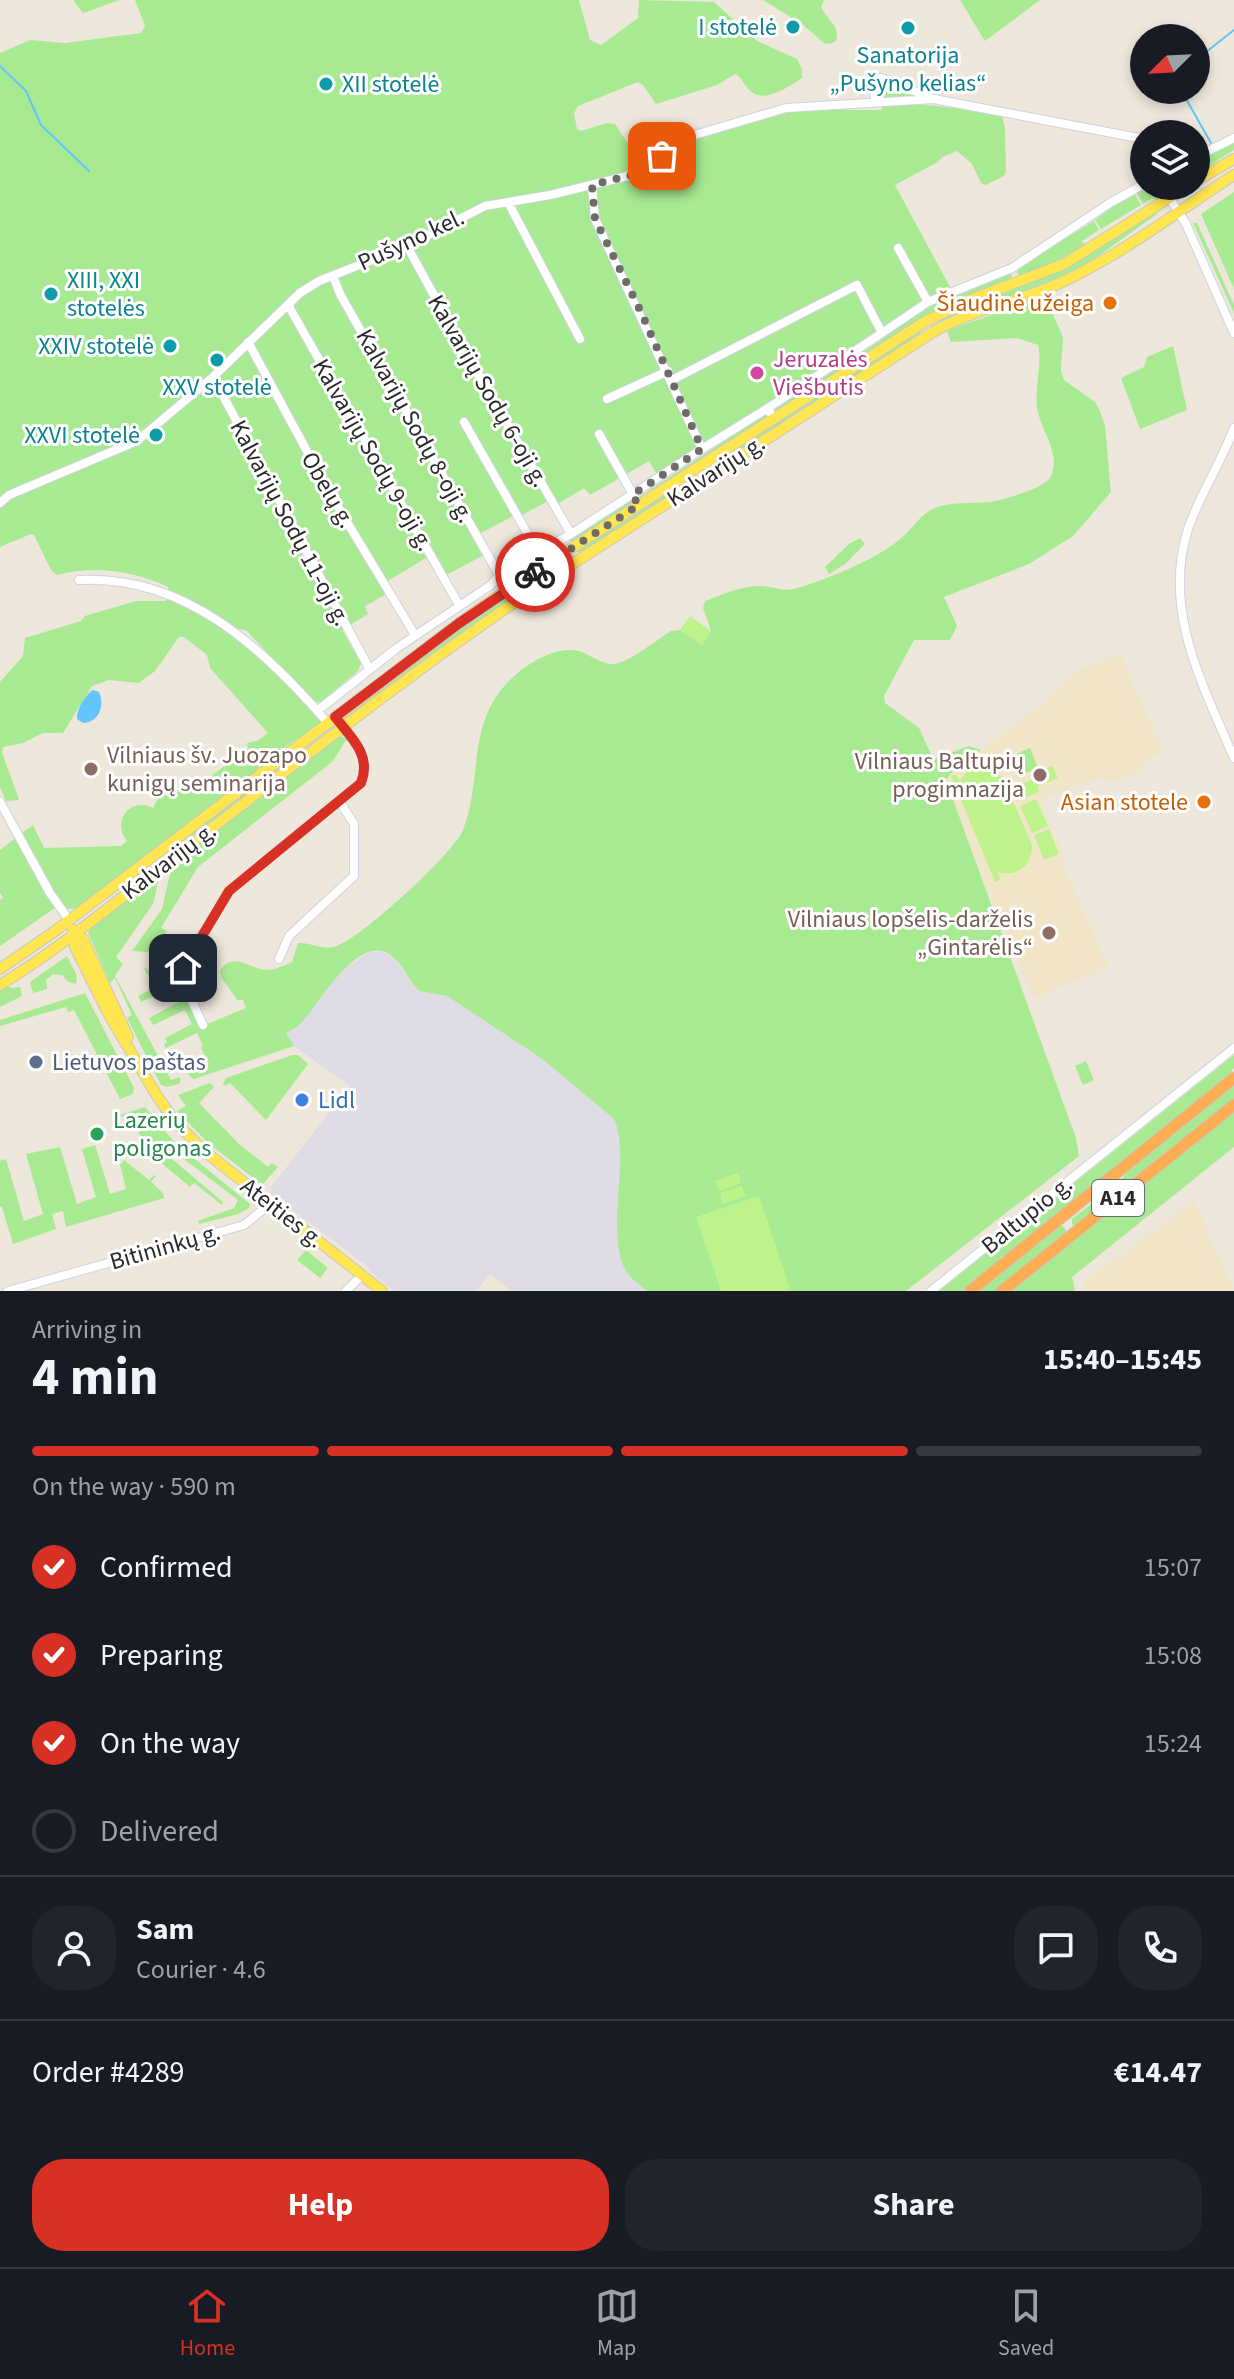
<!DOCTYPE html>
<meta charset="utf-8">
<style>
body{margin:0;font-family:"Source Sans 3",sans-serif;background:#20242c;color:#f1f3f6;height:100vh;display:flex;flex-direction:column;font-size:30px;white-space:nowrap}
*{box-sizing:border-box;margin:0}
p{font-size:26px;color:#9ea1a6}
.icon{flex:none;width:44px;height:44px;fill:none;stroke:currentColor;stroke-width:2;stroke-linecap:round;stroke-linejoin:round}
.map{position:relative;height:1291px;overflow:hidden}
.panel{display:flex;flex-direction:column;background:#171b24;flex:1}
.panel>*{flex:none}
.needle{width:52px;rotate:246deg}
.buttons{position:absolute;left:1130px;top:24px;display:grid;gap:16px}
.buttons a{display:grid;place-items:center;width:80px;height:80px;border-radius:50%;background:#171b24;box-shadow:0 4px 12px #0003;font-size:40px}
.pin{position:absolute;display:grid;place-items:center;width:68px;height:68px;color:#fff;margin:-34px;border-radius:16px;box-shadow:0 4px 12px #0006}
.courier{position:absolute;display:grid;place-items:center;width:80px;height:80px;margin:-40px;border:6px solid #d93025;border-radius:50%;background:#fff;color:#222;box-shadow:0 2px 10px #0007}
.overview em{font-style:normal;font-weight:700}
.overview div{display:flex;flex-direction:column-reverse}
.overview{display:flex;align-items:center;justify-content:space-between;height:136px;padding:0 32px}
h1{font-size:52px;font-weight:700;line-height:60px}
.bar{display:grid;grid-template-columns:repeat(4,1fr);gap:12px 8px;align-content:center;height:96px;padding:0 32px}
.bar i{height:10px;border-radius:6px;background:#363941}
.bar .active{background:#d93025}
.bar p{grid-column:span 4}
.line{display:flex;align-items:center;gap:20px;padding:0 32px;border-top:2px solid #363941}
.line div{flex:1}
.round{display:grid;place-items:center;flex:none;width:84px;height:84px;border-radius:32px;background:#20242c}
ol{padding:0 32px;list-style:none}
li{display:flex;align-items:center;gap:24px;height:88px}
li p{margin-inline-start:auto}
li .icon{padding:8px;border-radius:50%;background:#d93025;color:#fff;stroke-width:4}
li:last-child{color:#9ea1a6}
li i{width:44px;height:44px;border:4px solid #363941;border-radius:50%}
.primary-button{display:flex;gap:16px;margin-top:auto;padding:16px 32px}
.primary-button a{flex:1;height:92px;border-radius:32px;background:#d93025;color:#fff;font-size:32px;font-weight:700;line-height:92px;text-align:center}
.primary-button a+a{background:#20242c;color:#f1f3f6}
.tabs{display:flex;justify-content:space-around;align-items:center;height:112px;border-top:2px solid #363941;background:#171b24;font-size:22px;color:#9ea1a6}
.tabs a{display:grid;justify-items:center;gap:4px}
.tabs .active{color:#d93025}
.map>svg:first-child{display:block}
</style>
<div class="map">
<svg width="1234" height="1291" viewBox="0 0 1234 1291">
<rect width="100%" height="100%" fill="#eee7db"/>
<path fill="#dfdce5" d="M381 951 392 956 419 991 447 996 541 1058 614 1119 618 1127 622 1173 617 1229 623 1263 628 1274 647 1291H512L490 1274 476 1291H394L371 1272 366 1265 271 1194V1187L350 1086 294 1046 285 1033 299 1026 340 972 367 953Z"/>
<path fill="#f1e7c8" d="M1120 654 1163 752 1145 760 1144 769 1112 782 1098 778 1040 800 1065 858 1061 861 1108 967 1033 998 991 898 993 890 987 892 946 780 953 771 1021 722 1078 670Z
M1194 1201 1234 1291H1087L1083 1283Z"/>
<path fill="#a8ea91" d="M120 0 83 13 74 1V0Z
M135 0H579L590 40 601 45 638 18 639 0 714 2 757 41 797 59 802 69V78C790 86 767 102 753 93 745 88 743 78 735 74L717 85 656 104 643 85 638 82 578 106 574 113 577 129 581 131 607 123 615 124 627 142C669 160 734 122 777 114 811 108 847 110 881 110L884 105C928 103 959 108 1002 116L1005 128 1006 172 1004 176 985 185 981 183 972 164 957 151 942 157 938 162 895 185 951 289 658 476 649 461 590 495 584 488 553 507 548 501 517 518 515 515 479 534 488 553 440 578 426 558 381 585 385 595 365 606 368 614 342 630 361 663 358 671 321 702 314 703 246 630 238 629 236 634 318 717 321 723 263 762 251 777 79 908 68 909 62 903 0 946V900L3 898 0 893V850L33 825 44 848 121 846 127 841C111 822 130 796 153 808L161 793 172 798 180 789 198 786 248 748 247 743 257 741 268 733 210 668 207 655 184 637H179L155 671 139 683 109 680 92 686 63 733H43L23 743 3 747 2 752 19 800 6 801 0 787V682L23 656 25 638 81 621 85 616 136 601H165L169 597 168 587C134 571 94 565 57 575L51 570 34 535 31 534 0 547V53L30 40 65 43 141 33 145 26Z
M763 0H824L821 7C826 19 841 26 836 41L830 44 824 43 802 24Z
M960 0H1040L985 41Z
M886 85 912 93 915 96 881 99 877 93Z
M1234 141V150L1196 174V161Z
M1147 186H1178L1156 200 1152 198 1143 204 1136 192Z
M1234 192V289L1201 214Z
M1135 195 1141 205 1101 229 1095 220 1113 206Z
M1156 211 1157 214 1097 257 1064 276 939 322 979 301 1060 271Z
M1094 221 1099 230 1082 241 1085 244 1058 261 1022 277 1017 273 1019 267Z
M1193 223H1197L1234 305V313Z
M1008 273 1012 275 1011 281 971 295 778 411 774 409 880 341 879 338 934 302Z
M1045 297 1063 337 1061 371 1064 380 1095 402 1100 411 1105 426 1111 492 1073 536 1029 564 944 597 957 626 950 640H914L884 696 885 703 919 728 933 759 969 746 981 750 953 771 946 780 1076 1138 1079 1156 906 1291H647C641 1286 633 1280 628 1274 608 1247 622 1183 620 1150 619 1139 619 1129 614 1119L541 1058 447 996 419 991C409 981 404 966 393 957 360 928 318 1006 301 1023 297 1028 291 1030 286 1033L294 1046 194 1079 190 1077 188 1073 209 1064 201 1048 203 1046 197 1033 166 1048 164 1044 167 1042 165 1038 192 1024 185 1010 153 1025 149 1018 181 1001 174 987 141 1002 138 996 156 987 143 967 168 979 174 966 148 952 132 951 162 909 172 865 340 736 347 739 332 762 198 867 161 928 167 931 165 933 190 947 177 974 200 1027 246 1008 243 1000H237L221 977 220 970C236 951 248 969 267 970 275 970 285 965 292 962L298 943C312 942 325 952 339 945 364 935 453 854 463 830 483 779 466 725 509 681 525 665 554 645 579 651 592 655 605 668 619 663 636 657 655 641 671 631L680 630 702 645 711 631 703 608 705 601C721 595 741 586 758 586 770 585 781 592 794 589 823 581 877 559 899 540 913 529 919 515 935 508 953 501 971 504 990 502 1003 500 1046 488 1051 476 1061 454 1042 432 1038 412 1033 390 1043 367 1038 345L1017 338 951 342 947 330Z
M919 329 921 334 693 481 758 433Z
M1173 346 1187 410 1140 429 1121 378 1144 367 1147 357Z
M767 413 768 416 642 499 639 497Z
M682 483 684 486 580 555 577 550Z
M629 499 633 504 573 544 569 539 553 549Z
M860 538 865 544 845 564 829 574 825 567 849 544Z
M571 554 574 559 348 717 369 697 456 631Z
M318 735 288 764 166 855 165 853Z
M1030 748 1038 768 1018 777 1009 757Z
M159 878 153 904 116 957 123 964 115 976 171 1080 179 1077 181 1080 179 1084 166 1087 161 1085 127 1018 132 1015 115 978 110 983 88 933C94 918 142 890 159 878Z
M67 956 77 976 76 984 68 982 62 975 53 974 46 980 47 989 33 993 30 982Z
M7 986 13 988 20 987 22 996 0 1007V990Z
M85 993 134 1088 133 1094 120 1099 74 1010 68 1012 66 1007 0 1026V1020Z
M292 1055H298L308 1064 266 1120 230 1083 225 1086 223 1084 226 1078Z
M1234 1055V1068L1225 1080 962 1291H939Z
M1086 1061 1094 1080 1083 1085 1075 1066Z
M210 1083 214 1087 199 1103 238 1143 268 1167 272 1163 278 1167 262 1185 207 1142 177 1111 186 1106 178 1095Z
M1234 1085V1100L1075 1226 1072 1224V1219L1120 1181 1132 1166Z
M145 1107 175 1143 250 1204 249 1208 238 1214 199 1224 198 1221 234 1208 238 1200 176 1153 172 1159 223 1202 222 1205 194 1183 190 1187 139 1144 143 1138 138 1133 141 1130 128 1116 125 1119 120 1115Z
M1234 1111V1147L1072 1277 1075 1291H1010Z
M95 1145 110 1194 126 1189 120 1165 124 1160 149 1180 154 1175 156 1176 151 1182 163 1193 164 1198 66 1227 63 1211 52 1214 56 1229 13 1244 2 1207H0V1161L6 1159 24 1221 43 1214 26 1154 60 1147 77 1204 96 1197 82 1149Z
M1062 1225 1067 1232 1066 1235 996 1291H978Z
M306 1250 328 1268 320 1278 297 1260Z"/>
<path fill="#bef38c" d="M690 616 711 631 702 645 680 630Z
M980 765 994 768 1003 778 1032 845C1032 866 1018 877 998 872L1000 880 995 882 951 776 956 774 959 781 969 769Z
M1052 766 1058 778 1037 787 1039 792 1017 801 1012 788 1033 779 1031 775Z
M1036 799 1048 826 1032 833 1020 806Z
M1049 829 1059 854 1044 860 1034 835Z
M738 1173 741 1183 719 1191 715 1181Z
M742 1186 745 1196 723 1204 720 1193Z
M759 1196 790 1289 783 1291H721L696 1217Z"/>
<path fill="#63c5fb" d="M93 690 99 692C105 706 99 722 83 723L77 719C76 710 85 695 93 690Z"/>
<g fill="none" stroke-linecap="round" stroke-linejoin="round">
<path stroke="#63c5fb" stroke-width="2" d="M1196 60 1234 30
M0 66 26 91 41 125 89 171
M1181 90 1211 143"/>
<g stroke="#d0d2e5" stroke-width="10">
<path id="minor" d="M875 103V92L881 78 930 97
M1196 157 1234 138
M592 185 595 219 702 449 768 408 773 418
M1169 197 1186 224 1234 333
M509 204 580 339
M407 246 459 341 571 534
M898 248 928 302 1012 268 1110 203 1144 184
M333 276 340 294 499 575
M288 305 459 605
M248 342 329 492 415 635
M213 377 369 668
M672 380 857 285 882 333 928 302
M607 399 668 371
M768 408 882 333
M464 422 538 552
M1234 428C1221 463 1200 494 1188 529 1162 611 1203 685 1234 758
M599 434 639 505
M0 503 9 495 137 441 213 377 300 293 319 281 407 246 485 206 550 195 652 170 674 141 786 108 934 99 1144 139
M79 580C184 574 263 648 327 722
M317 711 397 648 491 585 499 575 571 534 702 449
M0 802 50 893 69 920
M279 959 289 936 354 876V824L340 802
M203 1025 181 977V971L229 891 361 783C370 759 357 744 342 726
M8 1291 244 1225 270 1204
M346 1291 362 1275
M931 1291 1234 1048"/>
</g>
<g stroke="#c8c8c8" stroke-width="12">
<path id="major" d="M1196 181 1234 159
M73 930 75 947 109 1015 157 1096 177 1124 208 1154 382 1291
M75 933 83 939 128 1037
M0 969 55 931 458 624 508 589 926 321 970 300 1064 264 1188 186
M0 985C62 947 119 899 177 855 299 761 420 665 549 579L933 332C973 309 1018 302 1060 283 1121 255 1178 211 1234 175"/>
</g>
<g stroke="#c8c8c8" stroke-width="13">
<path id="highway" d="M970 1291 1234 1078
M1002 1291 1234 1105"/>
</g>
<use href="#minor" stroke="#fff" stroke-width="8"/>
<use href="#major" stroke="#ffe54f" stroke-width="10"/>
<use href="#highway" stroke="#ffad54" stroke-width="11"/>
</g>
<g fill="none" stroke-linecap="round" stroke-linejoin="round">
<path stroke="#6f6c68" stroke-width="8" stroke-dasharray="0 14.4" d="M535 572 639 505 632 495 702 449 640 310 595 219 592 185 652 170 662 156"/>
<path stroke="#d93025" stroke-width="10" d="M183 968 229 891 361 783C372 755 351 737 335 717L458 624 535 572"/>
</g>
<g fill="#0f9aa8" stroke="#fff" stroke-width="3">
<circle cx="793" cy="27" r="8"/>
<circle cx="908" cy="28" r="8"/>
<circle cx="326" cy="84" r="8"/>
<circle cx="51" cy="294" r="8"/>
<circle cx="170" cy="346" r="8"/>
<circle cx="217" cy="360" r="8"/>
<circle cx="156" cy="435" r="8"/>
</g>
<g fill="#e8710a" stroke="#fff" stroke-width="3">
<circle cx="1110" cy="303" r="8"/>
<circle cx="1204" cy="802" r="8"/>
</g>
<circle fill="#d1479c" stroke="#fff" stroke-width="3" cx="757" cy="373" r="8"/>
<g fill="#8d6e63" stroke="#fff" stroke-width="3">
<circle cx="91" cy="769" r="8"/>
<circle cx="1040" cy="775" r="8"/>
<circle cx="1049" cy="933" r="8"/>
</g>
<circle fill="#5c6f8a" stroke="#fff" stroke-width="3" cx="36" cy="1062" r="8"/>
<circle fill="#3f7fe0" stroke="#fff" stroke-width="3" cx="302" cy="1100" r="8"/>
<circle fill="#2e9e5b" stroke="#fff" stroke-width="3" cx="97" cy="1134" r="8"/>
<g text-anchor="middle" dominant-baseline="central" stroke-width="6" stroke-linejoin="round" paint-order="stroke">
<rect fill="#fff" stroke="#6a6a6a" stroke-width="2" x="1092" y="1180" width="52" height="36" rx="6"/>
<g font-size="22" font-weight="bold" fill="#2a2a2a">
<text x="1118" y="1198">A14</text>
</g>
<g font-size="24" fill="#0d838f" stroke="#fff" text-anchor="end">
<text x="777" y="27">I stotelė</text>
<text x="908" y="55" text-anchor="middle">Sanatorija<tspan x="908" dy="28">„Pušyno kelias“</tspan></text>
<text x="342" y="84" text-anchor="start">XII stotelė</text>
<text x="67" y="280" text-anchor="start">XIII, XXI<tspan x="67" dy="28">stotelės</tspan></text>
<text x="154" y="346">XXIV stotelė</text>
<text x="217" y="387" text-anchor="middle">XXV stotelė</text>
<text x="140" y="435">XXVI stotelė</text>
</g>
<g font-size="24" fill="#2a2a2a" stroke="#fff">
<text transform="translate(411 240) rotate(-25)">Pušyno kel.</text>
<text transform="translate(488 391) rotate(60)">Kalvarijų Sodų 6-oji g.</text>
<text transform="translate(415 426) rotate(61)">Kalvarijų Sodų 8-oji g.</text>
<text transform="translate(373 455) rotate(60)">Kalvarijų Sodų 9-oji g.</text>
<text transform="translate(716 471) rotate(-33)">Kalvarijų g.</text>
<text transform="translate(328 490) rotate(60)">Obelų g.</text>
<text transform="translate(290 523) rotate(62)">Kalvarijų Sodų 11-oji g.</text>
<text transform="translate(169 861) rotate(-37)">Kalvarijų g.</text>
<text transform="translate(282 1213) rotate(38)">Ateities g.</text>
<text transform="translate(1027 1215) rotate(-39)">Baltupio g.</text>
<text transform="translate(165 1247) rotate(-16)">Bitininkų g.</text>
</g>
<g font-size="24" fill="#c56008" stroke="#fff" text-anchor="end">
<text x="1094" y="303">Šiaudinė užeiga</text>
<text x="1188" y="802">Asian stotele</text>
</g>
<g font-size="24" fill="#b23c85" stroke="#fff" text-anchor="start">
<text x="773" y="359">Jeruzalės<tspan x="773" dy="28">Viešbutis</tspan></text>
</g>
<g font-size="24" fill="#785e54" stroke="#fff" text-anchor="end">
<text x="107" y="755" text-anchor="start">Vilniaus šv. Juozapo<tspan x="107" dy="28">kunigų seminarija</tspan></text>
<text x="1024" y="761">Vilniaus Baltupių<tspan x="1024" dy="28">progimnazija</tspan></text>
<text x="1033" y="919">Vilniaus lopšelis-darželis<tspan x="1033" dy="28">„Gintarėlis“</tspan></text>
</g>
<g font-size="24" fill="#4e5e75" stroke="#fff" text-anchor="start">
<text x="52" y="1062">Lietuvos paštas</text>
</g>
<g font-size="24" fill="#366cbe" stroke="#fff" text-anchor="start">
<text x="318" y="1100">Lidl</text>
</g>
<g font-size="24" fill="#27864d" stroke="#fff" text-anchor="start">
<text x="113" y="1120">Lazerių<tspan x="113" dy="28">poligonas</tspan></text>
</g>
</g>
</svg>
<div class="buttons">
<a><svg class="needle" viewBox="-14 -14 28 28"><path d="M0-13l5 13h-10z" fill="#e53935"/><path d="M0 13l5-13h-10z" fill="#9ea1a6"/></svg></a>
<a><svg class="icon" aria-label="layers" viewBox="0 0 24 24"><path d="M12 4l9 5-9 5-9-5zM3 14l9 5 9-5"/></svg></a>
</div>
<div class="pin" style="left:662px;top:156px;background:#ea580c"><svg class="icon" aria-label="bag" viewBox="0 0 24 24"><path d="M5 8h14l-1 12H6zM9 8a3 3 0 0 1 6 0"/></svg></div>
<div class="pin" style="left:183px;top:968px;background:#1f2937"><svg class="icon" aria-label="home" viewBox="0 0 24 24"><path d="M3 11l9-7 9 7M6 9v11h12V9"/></svg></div>
<div class="courier" style="left:535px;top:572px"><svg class="icon" aria-label="bike" viewBox="0 0 24 24"><circle cx="6" cy="16" r="4"/><circle cx="18" cy="16" r="4"/><path d="M6 16l4-8h5l3 8M10 8l3 8H6M13 5h3"/></svg></div>
</div>
<section class="panel">
<div class="overview"><div><h1>4 min</h1><p>Arriving in</p></div><em>15:40–15:45</em></div>
<div class="bar"><i class="active"></i><i class="active"></i><i class="active"></i><i></i><p>On the way · 590 m</p></div>
<ol>
<li><svg class="icon" aria-label="check" viewBox="0 0 24 24"><path d="M5 12l5 5 9-10"/></svg>Confirmed<p>15:07</p></li>
<li><svg class="icon" aria-label="check" viewBox="0 0 24 24"><path d="M5 12l5 5 9-10"/></svg>Preparing<p>15:08</p></li>
<li><svg class="icon" aria-label="check" viewBox="0 0 24 24"><path d="M5 12l5 5 9-10"/></svg>On the way<p>15:24</p></li>
<li><i></i>Delivered</li>
</ol>
<div class="line" style="height:144px"><a class="round"><svg class="icon" aria-label="person" viewBox="0 0 24 24"><circle cx="12" cy="8" r="4"/><path d="M4 21q1-7 8-7t8 7"/></svg></a><div><b>Sam</b><p>Courier · 4.6</p></div><a class="round"><svg class="icon" aria-label="chat" viewBox="0 0 24 24"><path d="M4 5h16v11H9l-5 4z"/></svg></a><a class="round"><svg class="icon" aria-label="phone" viewBox="0 0 24 24"><path d="M5 4h4l2 5-3 2q2 4 5 5l2-3 5 2v4C11 20 4 13 5 4z"/></svg></a></div>
<div class="line" style="height:104px"><div>Order #4289</div><b>€14.47</b></div>
<div class="primary-button"><a>Help</a><a>Share</a></div>
</section>
<nav class="tabs">
<a class="active"><svg class="icon" aria-label="home" viewBox="0 0 24 24"><path d="M3 11l9-7 9 7M6 9v11h12V9"/></svg>Home</a>
<a><svg class="icon" aria-label="map" viewBox="0 0 24 24"><path d="M3 6l6-2 6 2 6-2v14l-6 2-6-2-6 2zM9 4v14M15 6v14"/></svg>Map</a>
<a><svg class="icon" aria-label="saved" viewBox="0 0 24 24"><path d="M7 4h10v16l-5-4-5 4z"/></svg>Saved</a>
</nav>
